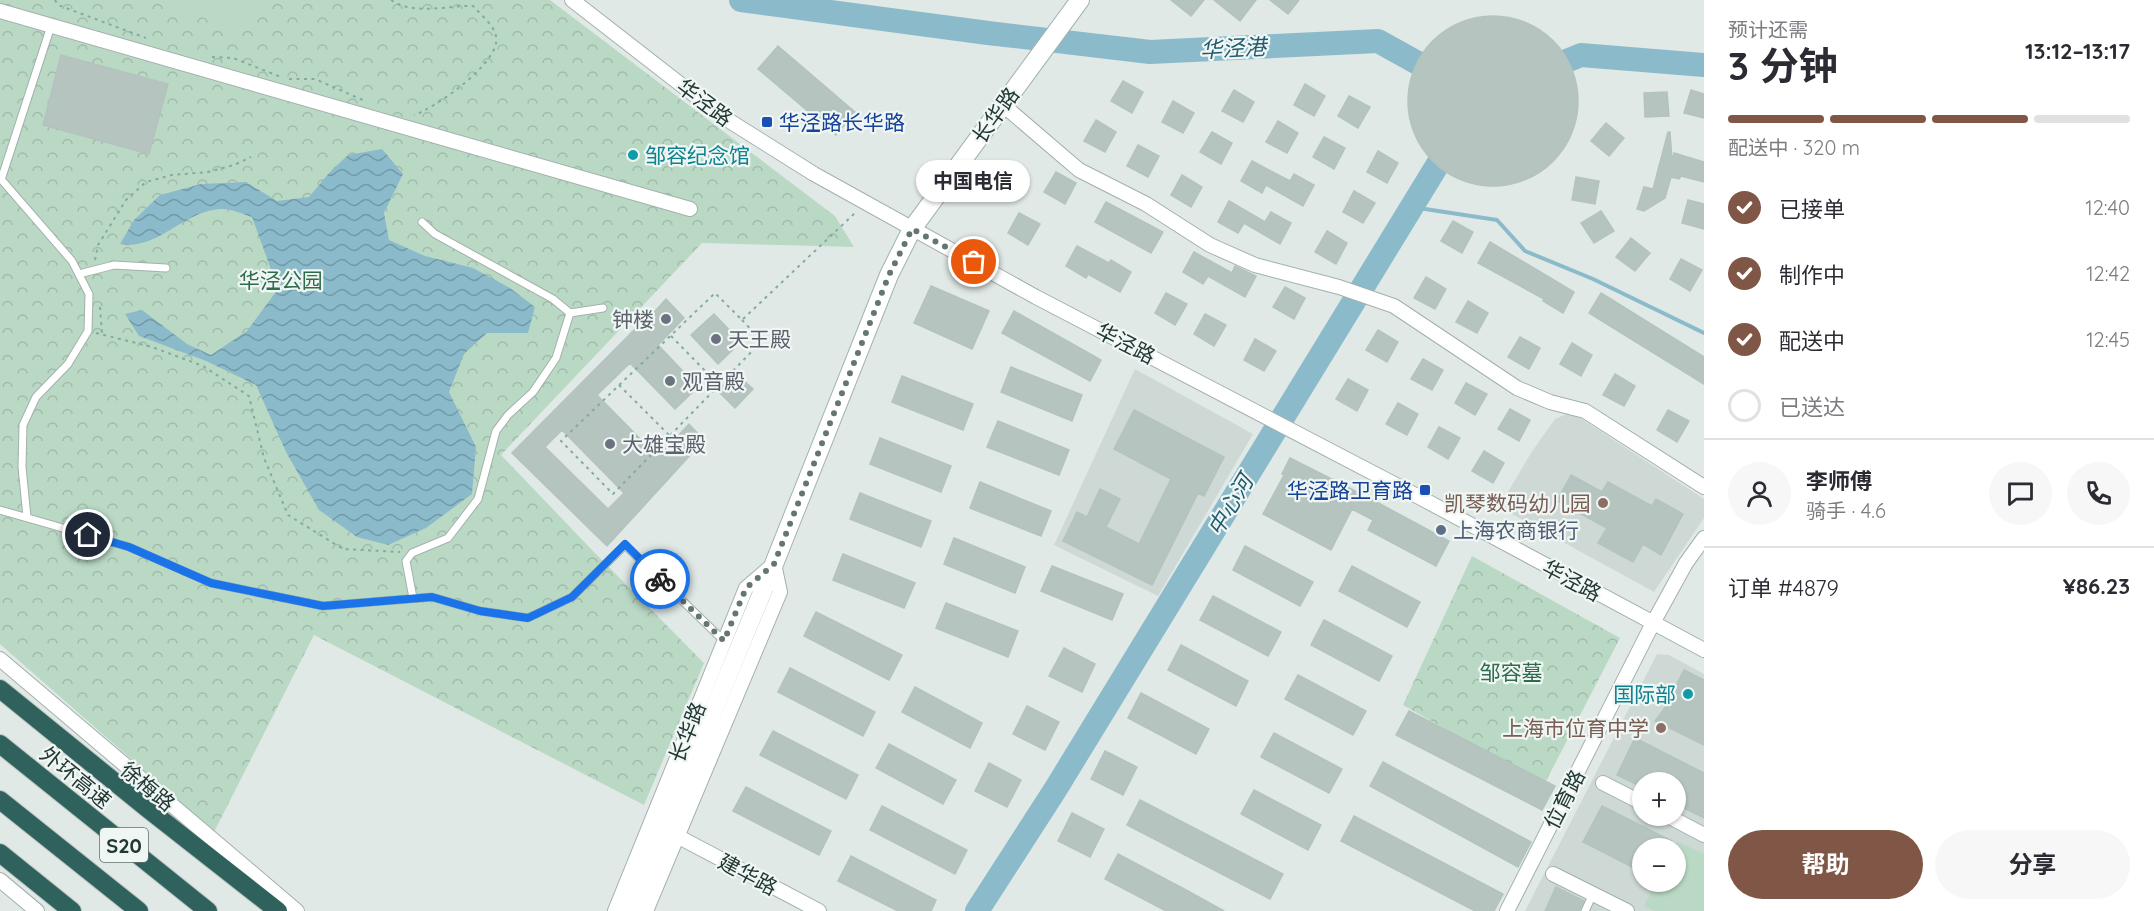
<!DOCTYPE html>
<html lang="zh">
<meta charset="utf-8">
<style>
body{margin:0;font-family:Quicksand,"Noto Sans SC",sans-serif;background:#f7f7f7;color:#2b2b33;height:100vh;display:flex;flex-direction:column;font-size:22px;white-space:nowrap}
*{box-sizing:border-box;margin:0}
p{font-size:20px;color:#7c7c81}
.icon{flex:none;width:33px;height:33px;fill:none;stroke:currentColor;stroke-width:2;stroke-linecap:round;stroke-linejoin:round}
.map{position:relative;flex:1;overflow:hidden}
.side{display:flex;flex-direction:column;background:#fff;width:450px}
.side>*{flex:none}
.controls{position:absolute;left:1632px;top:772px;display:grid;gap:12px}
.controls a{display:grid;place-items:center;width:54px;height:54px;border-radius:50%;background:#fff;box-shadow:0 2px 4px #0004;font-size:30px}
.pin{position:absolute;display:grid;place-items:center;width:51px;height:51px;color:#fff;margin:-26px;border:3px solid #fff;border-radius:50%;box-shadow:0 2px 6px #0007}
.courier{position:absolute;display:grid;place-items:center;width:60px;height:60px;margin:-30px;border:4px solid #1a73e8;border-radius:50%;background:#fff;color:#222;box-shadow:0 2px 8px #0007}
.bubble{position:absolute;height:42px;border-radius:21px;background:#fff;box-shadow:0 2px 4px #0004;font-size:20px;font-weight:700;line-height:42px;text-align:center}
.overview em{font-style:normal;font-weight:700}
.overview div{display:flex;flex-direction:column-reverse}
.overview{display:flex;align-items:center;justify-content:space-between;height:102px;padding:0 24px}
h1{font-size:39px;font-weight:700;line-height:45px}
.bar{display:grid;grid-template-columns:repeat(4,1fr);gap:9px 6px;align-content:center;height:72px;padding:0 24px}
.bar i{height:8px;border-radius:4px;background:#e1e1e2}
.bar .active{background:#805747}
.bar p{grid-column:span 4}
.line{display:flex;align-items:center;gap:15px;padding:0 24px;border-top:2px solid #e1e1e2}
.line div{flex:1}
.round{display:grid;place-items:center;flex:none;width:63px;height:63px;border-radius:32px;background:#f7f7f7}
ol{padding:0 24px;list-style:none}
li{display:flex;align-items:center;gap:18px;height:66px}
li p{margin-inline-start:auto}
li .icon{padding:6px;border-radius:50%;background:#805747;color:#fff;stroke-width:4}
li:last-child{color:#7c7c81}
li i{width:33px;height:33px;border:3px solid #e1e1e2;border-radius:50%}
.action{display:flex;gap:12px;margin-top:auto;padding:12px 24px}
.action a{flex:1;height:69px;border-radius:36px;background:#805747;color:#fff;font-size:24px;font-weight:700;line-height:69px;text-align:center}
.action a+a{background:#f7f7f7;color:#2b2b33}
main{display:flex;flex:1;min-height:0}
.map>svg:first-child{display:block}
</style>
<main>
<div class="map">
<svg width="1704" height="911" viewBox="0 0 1704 911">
<defs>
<pattern id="park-crowns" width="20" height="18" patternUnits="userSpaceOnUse" patternTransform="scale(1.5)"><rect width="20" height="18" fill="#bad9c5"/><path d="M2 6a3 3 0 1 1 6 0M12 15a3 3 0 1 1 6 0" fill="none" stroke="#a0bbaa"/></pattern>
<pattern id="water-waves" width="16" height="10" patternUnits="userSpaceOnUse" patternTransform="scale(1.5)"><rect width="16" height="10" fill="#8bbbcb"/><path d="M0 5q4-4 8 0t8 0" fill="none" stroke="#7199a6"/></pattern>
</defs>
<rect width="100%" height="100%" fill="#e0e9e6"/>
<path fill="#ced9d5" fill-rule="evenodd" d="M1135 369 1253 434 1158 596 1054 545Z
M1571 412 1704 499V518L1654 592 1499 507 1531 453 1555 419Z
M1657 654 1669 655 1704 674V911H1525ZM1642 783H1676V816H1642ZM1642 849H1676V882H1642Z"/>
<path fill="url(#park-crowns)" d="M0 0H550L835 216 854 247 702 243 501 455 592 550 704 663 644 805 314 635 214 832 0 644Z
M1472 556 1620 638 1544 785 1403 705Z"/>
<path fill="#bad9c5" d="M182 0H256L245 32 179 9Z
M1677 841 1704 854V911H1654L1644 906 1656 882H1676V849H1673Z"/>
<path fill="url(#water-waves)" d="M382 149 403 174 384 213 389 240 425 256 473 268 510 288 535 307 528 333H487L464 354 449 392 476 447 472 494 426 528 388 545 357 537 319 510 286 452 256 385 206 361 139 336 125 314 142 310 187 344 211 355 247 331 278 289 252 217C243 214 230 208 220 209 184 211 157 251 120 244L134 220 160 195 201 184 246 182 277 201 309 197 329 173 348 155Z"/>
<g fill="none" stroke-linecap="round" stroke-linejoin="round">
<path stroke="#8bbbcb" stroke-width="4" d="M1412 207 1497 220 1525 251 1593 279 1704 333"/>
<path stroke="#8bbbcb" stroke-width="24" d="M741 0 988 33 1150 52 1378 41 1479 97
M1479 97 1581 55 1704 65
M977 911 1055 790 1479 97"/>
</g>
<path fill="#b5c4bf" stroke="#b3c3bd" stroke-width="1.5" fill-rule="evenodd" d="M1171 0H1204L1191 16Z
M1214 0H1256L1240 21Z
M1270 0H1299L1288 14Z
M1408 101a85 85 0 1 1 170 0a85 85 0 1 1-170 0Z
M778 46 855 112 836 135 758 69Z
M61 55 168 84 149 154 43 125Z
M1123 81 1143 92 1132 113 1111 101Z
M1305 84 1325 96 1314 116 1294 105Z
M1234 90 1254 102 1243 122 1222 111Z
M1691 90 1704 94V118L1684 113Z
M1667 92 1669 116 1645 117 1644 93Z
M1349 96 1370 107 1358 128 1338 116Z
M1173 101 1194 113 1183 133 1162 122Z
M1096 120 1116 132 1105 152 1084 141Z
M1278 121 1298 133 1287 153 1266 142Z
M1606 123 1624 138 1609 156 1591 141Z
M1212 132 1232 143 1221 164 1200 152Z
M1668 132H1670L1672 161 1674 153 1704 162V182L1681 176 1679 179 1671 177 1665 198 1644 211 1637 209 1644 187 1653 189Z
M1324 137 1345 148 1334 169 1313 157Z
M1138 145 1159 156 1148 177 1127 166Z
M1378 151 1398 163 1387 183 1367 172Z
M1252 161 1290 181 1294 174 1314 185 1303 206 1266 185 1262 193 1241 181Z
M1056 172 1076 183 1065 204 1044 192Z
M1182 175 1202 187 1191 207 1171 195Z
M1576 177 1599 181 1595 204 1572 200Z
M1354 191 1375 203 1363 223 1343 212Z
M1688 200 1704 204V229L1682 223Z
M1229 201 1265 222 1271 212 1291 223 1280 244 1244 223 1238 233 1218 222Z
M1106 202 1163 232 1151 253 1095 222Z
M1601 211 1614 231 1594 243 1581 223Z
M1019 213 1040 224 1028 245 1008 233Z
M1453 221 1473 232 1462 253 1441 241Z
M1327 231 1347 243 1336 264 1315 252Z
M1631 238 1650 253 1635 271 1616 257Z
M1490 242 1574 292 1563 313 1543 301 1544 299 1478 263Z
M1077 246 1109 263 1111 260 1131 272 1120 292 1088 274 1086 278 1066 266Z
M1194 252 1232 273 1235 266 1256 276 1245 297 1208 276 1203 284 1183 272Z
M1681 259 1702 270 1690 291 1670 279Z
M1426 277 1446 289 1435 309 1414 298Z
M931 286 989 311 972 349 914 323Z
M1285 287 1305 298 1294 319 1273 307Z
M1166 293 1187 304 1175 325 1155 313Z
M1601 293 1704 357V384L1589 313Z
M666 299 684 318 658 345 698 387 675 409 630 363 597 395 658 457 689 424 704 440 607 546 512 453 645 319 646 321ZM562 430 624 493 608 509 545 447Z
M1468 301 1488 313 1477 333 1456 322Z
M1014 311 1101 360 1090 381 1002 333Z
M714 314 741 342 718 364 691 335Z
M1205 314 1226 325 1214 346 1194 334Z
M1378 330 1398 342 1387 362 1366 350Z
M1520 337 1540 348 1529 369 1508 357Z
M1255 339 1276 351 1264 371 1244 360Z
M1572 343 1592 355 1581 376 1560 364Z
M1423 359 1443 370 1432 390 1411 379Z
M1011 367 1082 395 1072 421 1001 392Z
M735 373 753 389 735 408 718 391Z
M1615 374 1635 386 1624 406 1603 395Z
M902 376 973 404 963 430 892 402Z
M1348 379 1368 390 1357 411 1336 399Z
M1466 383 1487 394 1475 415 1455 403Z
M1398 403 1418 414 1407 435 1386 424Z
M1510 409 1530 420 1519 441 1498 429Z
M1134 410 1224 457 1204 496 1198 493 1152 585 1063 541 1077 512 1087 517 1100 489 1120 499 1106 527 1139 544 1171 479 1114 449Z
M1668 410 1689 421 1677 442 1657 430Z
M998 421 1069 450 1059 475 987 447Z
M1439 427 1460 438 1448 459 1428 447Z
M880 438 951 466 941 492 870 464Z
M1484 451 1504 463 1493 483 1472 471Z
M1290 458 1371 499 1449 541 1436 566 1368 530 1373 520 1352 509 1331 550 1263 514 1284 475 1282 474Z
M1571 475 1602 492 1608 482 1652 506 1656 499 1683 514 1661 555 1643 544 1633 562 1598 543 1607 528 1557 501Z
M980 482 1051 511 1041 536 970 508Z
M860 493 931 521 921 547 850 519Z
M954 538 1025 567 1015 593 944 564Z
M1245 546 1313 582 1300 606 1233 570Z
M843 554 915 583 904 608 833 580Z
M1052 566 1123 594 1112 620 1041 591Z
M1352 566 1420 602 1407 627 1339 591Z
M1213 596 1281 632 1268 656 1200 620Z
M946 603 1018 631 1008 657 936 628Z
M816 612 902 655 889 680 804 636Z
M1324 620 1392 656 1379 681 1311 645Z
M1181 645 1248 681 1236 706 1168 670Z
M1064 648 1095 664 1082 692 1049 676Z
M790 668 875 712 863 736 778 692Z
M1684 670 1704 680V745L1655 721 1664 709Z
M1298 675 1366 711 1353 735 1285 699Z
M915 687 982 723 970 748 902 712Z
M1141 693 1209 729 1196 754 1128 718Z
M1027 706 1059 722 1045 750 1013 734Z
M1409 711 1555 786 1542 810 1396 735Z
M773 731 858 775 846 799 760 755Z
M1274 733 1342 769 1329 793 1261 757Z
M1635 738 1704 773V818L1676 804V783H1642V787L1617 775Z
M889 744 956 780 943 804 876 768Z
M1105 751 1137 767 1123 795 1091 779Z
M1383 762 1531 842 1518 867 1370 786Z
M989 763 1021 780 1007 807 975 791Z
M746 787 831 831 819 855 733 811Z
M1254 790 1321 825 1308 850 1241 814Z
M1140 800 1283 874 1270 899 1127 825Z
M882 806 967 850 955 874 870 830Z
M1602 806 1672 841 1668 849H1642V872L1583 842Z
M1072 813 1104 829 1090 857 1058 841Z
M1354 816 1503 894 1494 911H1475L1341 841Z
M1118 854 1186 890 1224 911H1166L1105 879Z
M851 856 936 900 931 911H898L838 881Z
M1556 887 1584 901 1579 911H1545Z"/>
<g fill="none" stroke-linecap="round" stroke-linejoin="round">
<g stroke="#a3b0ad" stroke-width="9">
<path id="lane" d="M0 178 72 261 89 294 88 331 68 364 36 397 23 425 22 467 27 517
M1 180 51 26
M79 274 114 265 166 268
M570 313 603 308
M0 510 129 547 211 583 323 606 432 597 480 611 528 618 572 597 625 545 724 641
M413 598 406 561 412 553 448 538 478 499 496 431 508 415 533 392 556 358 570 313 553 299 435 234 422 222
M1585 911 1593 894"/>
</g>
<g stroke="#a3b0ad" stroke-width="16">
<path id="street" d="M572 0 720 115 814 174 1036 297 1421 498 1704 650
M0 11 690 209
M1003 105 1079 170 1146 204 1210 245 1255 265 1339 287 1394 306 1517 388 1550 402 1585 411 1704 487
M0 659 297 911
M1603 783 1642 803
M1668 816 1704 835
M677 836 819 911
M1553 874 1627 911
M0 880 37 911
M615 911 746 588 774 564 780 592 646 911
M1507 911 1653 623 1686 563 1704 538"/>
</g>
<g stroke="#a0b4af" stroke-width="20">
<path id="secondary" d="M630 911 774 564 889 275 912 229 1080 0"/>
</g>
<g stroke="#bdc3c2" stroke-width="20">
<path id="highway" d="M0 689 148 809 278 911
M0 744 208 911
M0 800 139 911
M0 853 72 911"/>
</g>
<path stroke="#82aba2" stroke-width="2" stroke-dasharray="3 4.5" stroke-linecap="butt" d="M55 0 58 5 146 38
M391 0C414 16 448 5 473 6 481 15 493 24 496 36 502 62 435 108 414 115
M212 57 233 58 281 77
M289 79H315L365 101
M95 260 98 245 126 200 146 182 172 175 208 172 234 165 251 157
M100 307 102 334
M742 320 762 341 613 494 561 441 715 293 742 320 855 213
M96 333 152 347 203 366 249 396 264 458 288 515 343 549 400 552
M671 336 719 385
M619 385 670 436"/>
<use href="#lane" stroke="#fff" stroke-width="7"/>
<use href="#street" stroke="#fff" stroke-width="14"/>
<use href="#secondary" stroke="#fff" stroke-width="18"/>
<use href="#highway" stroke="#30625d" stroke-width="18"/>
</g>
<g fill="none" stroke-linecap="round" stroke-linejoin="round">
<path stroke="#647672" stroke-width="6" stroke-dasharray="0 10.8" d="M660 579 724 641 746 588 774 564 889 275 912 229 974 262"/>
<path stroke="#1a73e8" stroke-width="8" d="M88 535 129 547 211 583 323 606 432 597 480 611 528 618 572 597 625 544 660 579"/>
</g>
<g fill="#1a4fb4" stroke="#f0f6f4" stroke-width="2">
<rect x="761" y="116" width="12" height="12" rx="3"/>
<rect x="1419" y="484" width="12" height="12" rx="3"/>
</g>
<g fill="#0f9aa8" stroke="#f0f6f4" stroke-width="2">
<circle cx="633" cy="155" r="6"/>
<circle cx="1688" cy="694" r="6"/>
</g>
<g fill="#6b7280" stroke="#f0f6f4" stroke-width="2">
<circle cx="666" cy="319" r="6"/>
<circle cx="716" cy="339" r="6"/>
<circle cx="670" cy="381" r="6"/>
<circle cx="610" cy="444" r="6"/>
</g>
<g fill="#8d6e63" stroke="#f0f6f4" stroke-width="2">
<circle cx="1603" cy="503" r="6"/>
<circle cx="1661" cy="728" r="6"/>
</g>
<circle fill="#5c6f8a" stroke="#f0f6f4" stroke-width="2" cx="1441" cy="530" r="6"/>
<g text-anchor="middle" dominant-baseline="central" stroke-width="4.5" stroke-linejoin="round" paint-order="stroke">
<rect fill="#f0f6f4" stroke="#60716e" stroke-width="1.5" x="100" y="828" width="48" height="34" rx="4.5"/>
<g font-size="20" font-weight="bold" fill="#223834">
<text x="124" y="845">S20</text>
</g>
<g font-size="21" fill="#223834" stroke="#f0f6f4">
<text transform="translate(705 102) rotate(37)">华泾路</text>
<text transform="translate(995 115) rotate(-54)">长华路</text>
<text transform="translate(1126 343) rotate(27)">华泾路</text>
<text transform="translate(1572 580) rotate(28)">华泾路</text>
<text transform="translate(687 732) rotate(-68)">长华路</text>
<text transform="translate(76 777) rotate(39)">外环高速</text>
<text transform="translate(148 786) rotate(40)">徐梅路</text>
<text transform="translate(1564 799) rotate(-63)">位育路</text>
<text transform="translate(748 874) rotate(28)">建华路</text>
</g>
<g font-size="21" fill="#164399" stroke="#f0f6f4" text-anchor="start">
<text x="779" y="122">华泾路长华路</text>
<text x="1413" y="490" text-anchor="end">华泾路卫育路</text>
</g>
<g font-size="21" fill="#0d838f" stroke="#f0f6f4" text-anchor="start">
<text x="645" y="155">邹容纪念馆</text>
<text x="1676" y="694" text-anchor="end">国际部</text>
</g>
<g font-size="21" fill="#2f6c4c" stroke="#f0f6f4">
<text x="281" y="280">华泾公园</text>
<text x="1511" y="672">邹容墓</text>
</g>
<g font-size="21" fill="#5b616d" stroke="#f0f6f4" text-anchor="start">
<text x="654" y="319" text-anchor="end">钟楼</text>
<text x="728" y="339">天王殿</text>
<text x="682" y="381">观音殿</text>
<text x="622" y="444">大雄宝殿</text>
</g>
<g font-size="21" fill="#785e54" stroke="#f0f6f4" text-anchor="end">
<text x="1591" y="503">凯琴数码幼儿园</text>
<text x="1649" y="728">上海市位育中学</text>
</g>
<g font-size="21" fill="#4e5e75" stroke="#f0f6f4" text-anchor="start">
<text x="1453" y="530">上海农商银行</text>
</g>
<g font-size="22" font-style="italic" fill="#205b70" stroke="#f0f6f4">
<text transform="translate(1233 48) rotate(-3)">华泾港</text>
<text transform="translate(1230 505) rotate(-59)">中心河</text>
</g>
</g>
</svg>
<div class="controls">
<a>+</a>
<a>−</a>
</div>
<div class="pin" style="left:974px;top:262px;background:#ea580c"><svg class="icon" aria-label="bag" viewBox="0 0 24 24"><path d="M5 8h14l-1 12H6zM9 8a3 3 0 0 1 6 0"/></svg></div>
<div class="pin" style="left:88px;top:535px;background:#1f2937"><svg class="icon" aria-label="home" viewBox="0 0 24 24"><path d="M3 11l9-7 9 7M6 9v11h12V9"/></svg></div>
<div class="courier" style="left:660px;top:579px"><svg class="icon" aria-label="bike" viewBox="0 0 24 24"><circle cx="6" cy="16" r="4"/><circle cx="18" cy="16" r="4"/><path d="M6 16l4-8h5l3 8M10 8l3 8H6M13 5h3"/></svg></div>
<div class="bubble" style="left:916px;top:160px;width:114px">中国电信</div>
</div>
<section class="side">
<div class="overview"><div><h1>3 分钟</h1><p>预计还需</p></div><em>13:12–13:17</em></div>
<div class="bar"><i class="active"></i><i class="active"></i><i class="active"></i><i></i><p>配送中 · 320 m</p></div>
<ol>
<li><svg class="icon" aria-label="check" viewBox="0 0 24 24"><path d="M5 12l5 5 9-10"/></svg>已接单<p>12:40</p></li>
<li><svg class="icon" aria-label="check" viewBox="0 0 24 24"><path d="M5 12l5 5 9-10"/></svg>制作中<p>12:42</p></li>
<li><svg class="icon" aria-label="check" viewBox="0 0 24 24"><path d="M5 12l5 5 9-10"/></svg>配送中<p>12:45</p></li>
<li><i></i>已送达</li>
</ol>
<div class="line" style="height:108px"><a class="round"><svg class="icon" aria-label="person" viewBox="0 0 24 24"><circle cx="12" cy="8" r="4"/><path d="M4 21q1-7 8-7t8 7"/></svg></a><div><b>李师傅</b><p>骑手 · 4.6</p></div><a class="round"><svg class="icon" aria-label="chat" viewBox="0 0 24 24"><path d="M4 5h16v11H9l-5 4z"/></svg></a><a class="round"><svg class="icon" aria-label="phone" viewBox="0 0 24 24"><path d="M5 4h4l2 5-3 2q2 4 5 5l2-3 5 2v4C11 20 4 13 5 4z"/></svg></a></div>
<div class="line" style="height:78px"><div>订单 #4879</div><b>¥86.23</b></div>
<div class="action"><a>帮助</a><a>分享</a></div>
</section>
</main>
